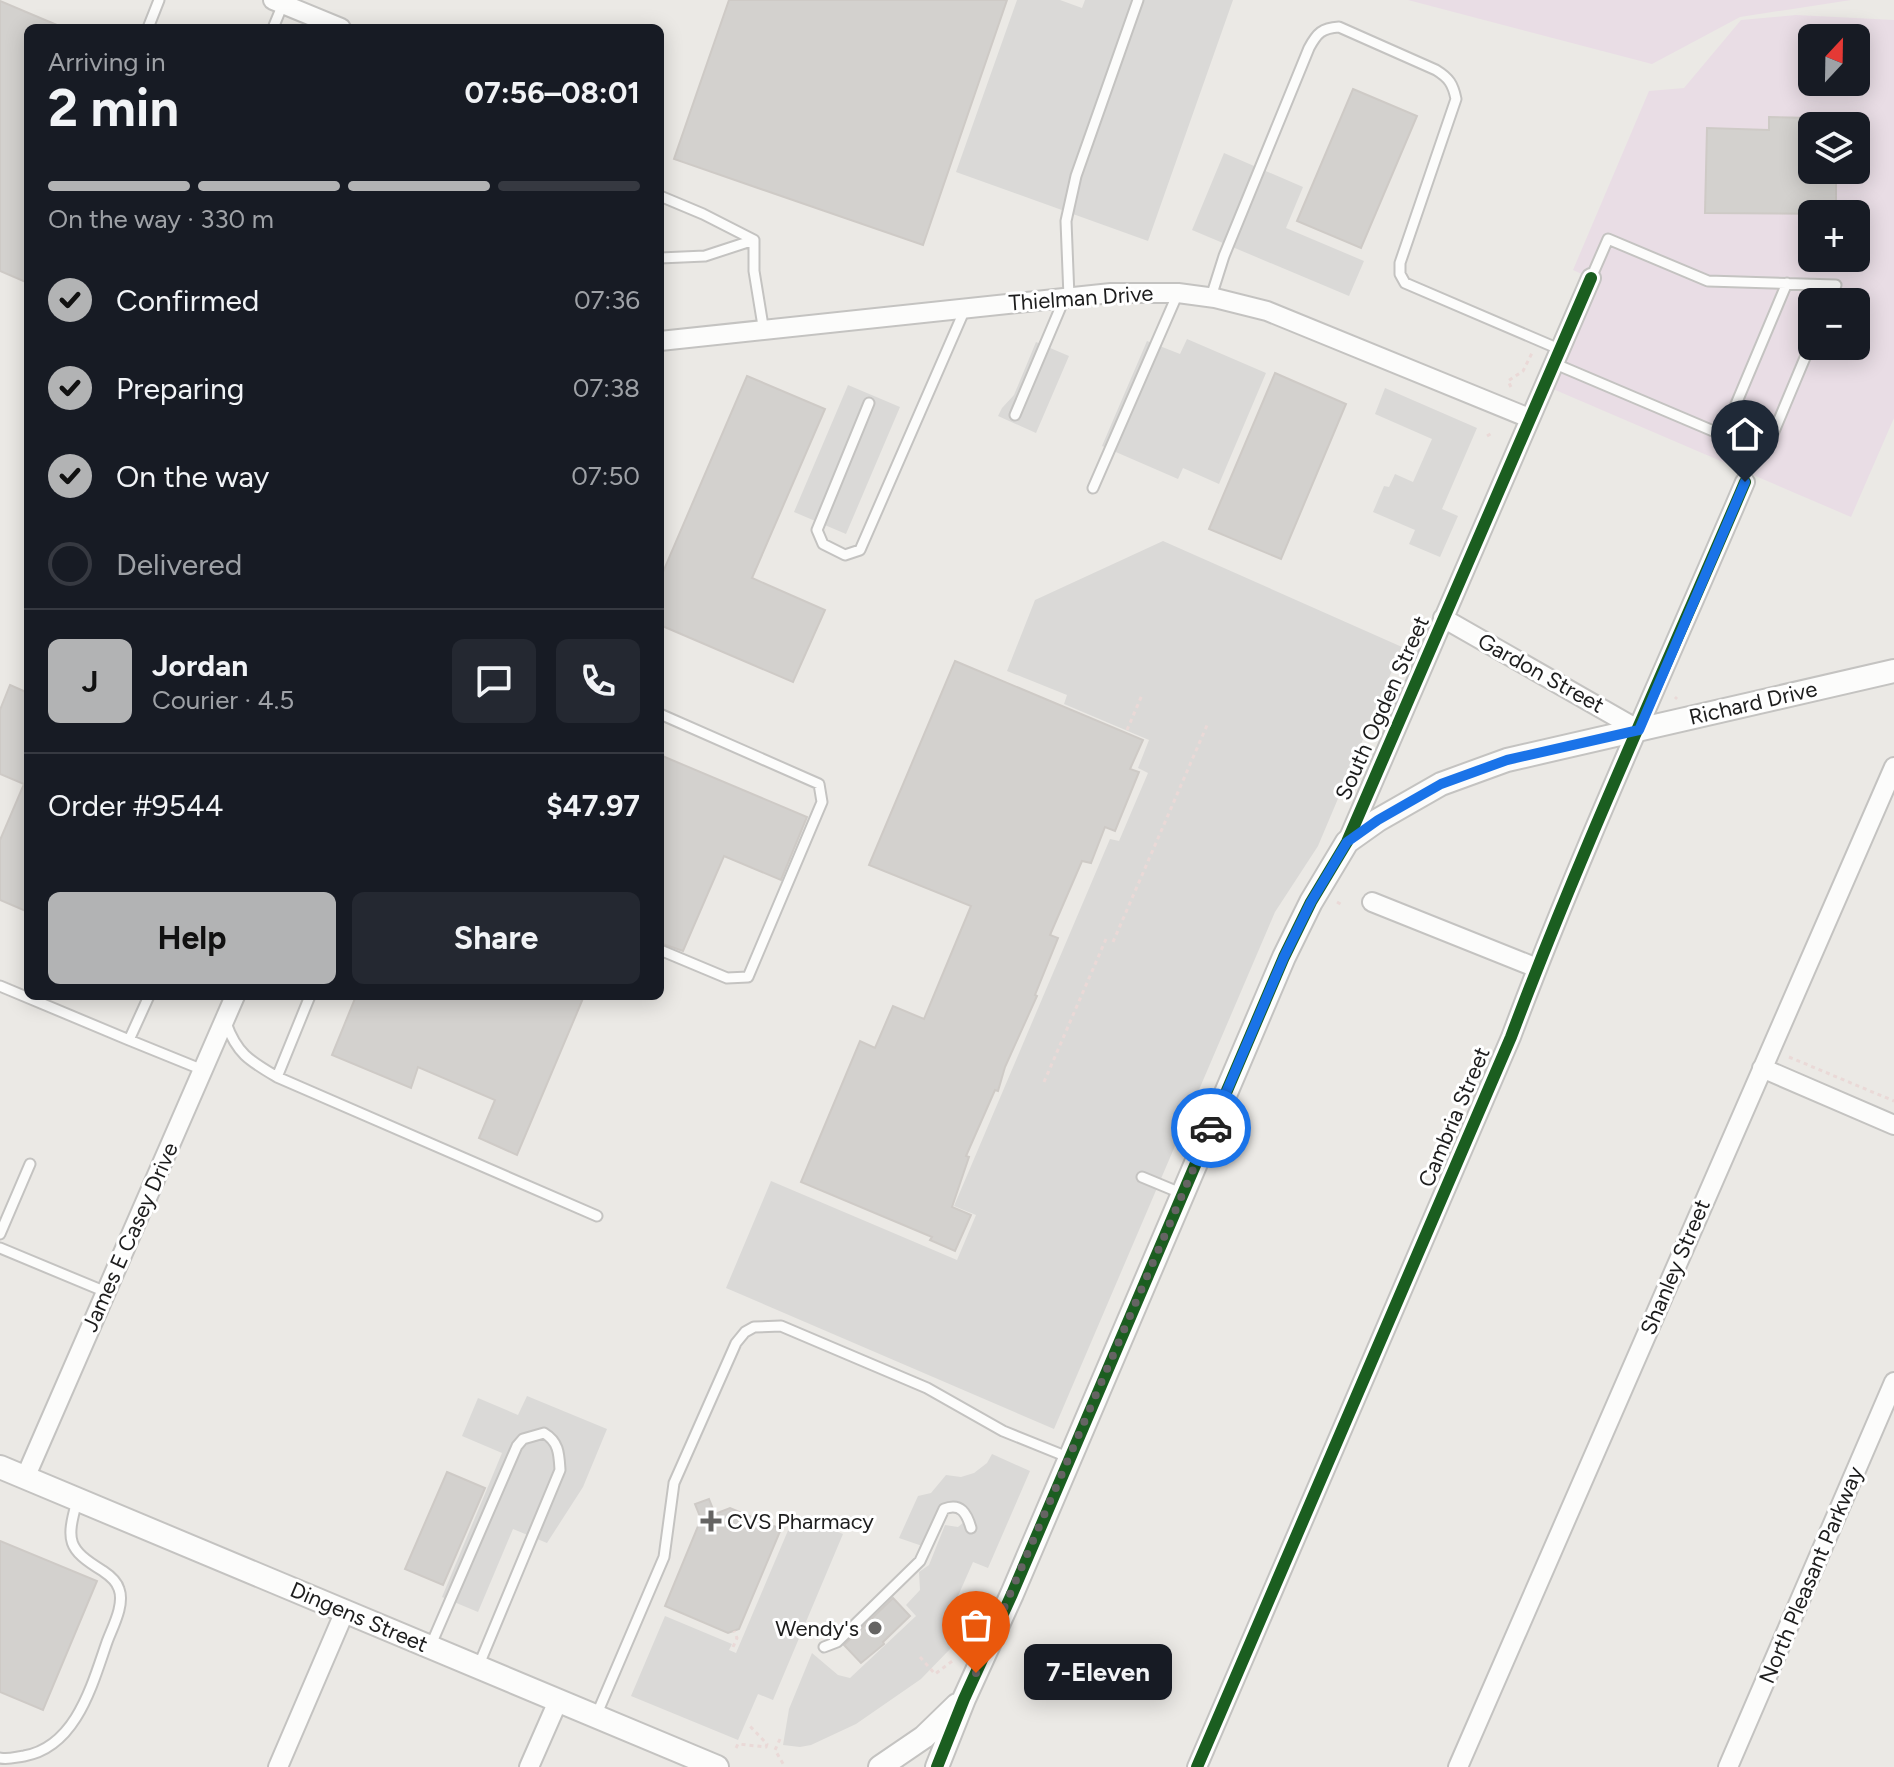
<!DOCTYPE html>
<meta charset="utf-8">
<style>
body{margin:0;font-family:Figtree,sans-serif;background:#242831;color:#f1f3f6;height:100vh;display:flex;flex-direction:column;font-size:30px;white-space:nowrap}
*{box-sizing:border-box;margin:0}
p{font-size:26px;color:#9ea1a6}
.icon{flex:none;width:44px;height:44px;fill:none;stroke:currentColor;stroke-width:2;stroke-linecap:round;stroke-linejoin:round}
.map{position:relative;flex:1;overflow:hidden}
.panel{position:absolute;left:24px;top:24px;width:640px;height:976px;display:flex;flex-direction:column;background:#171b24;border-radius:12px;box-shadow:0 4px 20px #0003}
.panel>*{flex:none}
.needle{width:52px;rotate:22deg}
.tools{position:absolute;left:1798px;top:24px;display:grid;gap:16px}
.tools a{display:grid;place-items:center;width:72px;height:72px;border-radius:12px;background:#171b24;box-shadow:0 4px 20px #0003;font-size:40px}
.pin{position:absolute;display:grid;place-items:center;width:68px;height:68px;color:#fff;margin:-82px -34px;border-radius:50% 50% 50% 0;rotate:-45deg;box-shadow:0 0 8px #0007}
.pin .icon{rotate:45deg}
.courier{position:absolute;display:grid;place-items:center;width:80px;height:80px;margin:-40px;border:6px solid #1a73e8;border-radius:50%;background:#fff;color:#222;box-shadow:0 2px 10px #0007}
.bubble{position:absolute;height:56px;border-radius:12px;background:#171b24;box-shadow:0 4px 20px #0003;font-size:26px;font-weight:700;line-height:56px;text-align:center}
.head em{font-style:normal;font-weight:700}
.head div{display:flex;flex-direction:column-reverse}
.head{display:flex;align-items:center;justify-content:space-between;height:136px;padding:0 24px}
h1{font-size:52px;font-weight:700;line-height:60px}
.bar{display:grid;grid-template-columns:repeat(4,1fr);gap:12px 8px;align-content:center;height:96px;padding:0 24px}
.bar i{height:10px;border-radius:6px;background:#363941}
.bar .active{background:#b2b3b4}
.bar p{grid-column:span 4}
.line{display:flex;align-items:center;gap:20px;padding:0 24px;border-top:2px solid #363941}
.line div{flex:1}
.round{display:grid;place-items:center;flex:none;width:84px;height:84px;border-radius:12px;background:#242831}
ol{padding:0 24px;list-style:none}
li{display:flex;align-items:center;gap:24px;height:88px}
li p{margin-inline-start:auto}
li .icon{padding:8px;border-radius:50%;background:#b2b3b4;color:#111;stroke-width:4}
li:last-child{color:#9ea1a6}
li i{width:44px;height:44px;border:4px solid #363941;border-radius:50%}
.button{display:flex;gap:16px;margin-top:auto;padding:16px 24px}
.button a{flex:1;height:92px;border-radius:12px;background:#b2b3b4;color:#111;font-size:32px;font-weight:700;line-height:92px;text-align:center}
.button a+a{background:#242831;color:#f1f3f6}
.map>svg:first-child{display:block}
</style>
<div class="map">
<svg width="1894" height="1767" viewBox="0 0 1894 1767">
<rect width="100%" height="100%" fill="#ebe9e5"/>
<path fill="#dad9d7" d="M1017 0H1060L1082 8 1085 0H1233L1148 241 956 172Z
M1224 153 1303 187 1286 228 1364 261 1349 296 1192 230Z
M1187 339 1266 373 1219 484 1183 468 1178 479 1102 446 1147 341 1180 354Z
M1036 342 1069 356 1036 433 998 416 1002 408 1014 395Z
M848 385 900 407 846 534 794 512Z
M1385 388 1477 428 1442 509 1458 516 1440 557 1409 544 1415 530 1373 512 1384 486 1389 487 1395 474 1413 482 1432 439 1375 414Z
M1163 541 1402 647 1318 846 1275 912 1054 1429 726 1288 771 1181 957 1260 976 1215 954 1206 1110 839 1119 841 1148 773 1138 768 1149 740 1064 704 1067 695 1007 671 1035 600Z
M527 1396 607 1429 583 1487 547 1543 513 1529 478 1612 442 1597 502 1453 462 1436 478 1398 518 1415Z
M992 1454 1030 1471 988 1568 973 1562 958 1596 970 1608 951 1648 921 1679 856 1724 811 1745 800 1747 783 1745 789 1709 812 1653 838 1675 850 1678 916 1616 906 1605 920 1590 919 1572 929 1565 945 1525 958 1527 964 1522 960 1514 949 1512 931 1549 899 1538 918 1496 931 1493 946 1475 961 1477 974 1473 987 1463Z
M795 1514 843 1534 773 1700 758 1694 738 1740 631 1696 665 1616 732 1644 729 1650 736 1653Z"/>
<path fill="#e9dde5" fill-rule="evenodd" d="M1408 0H1851L1740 17 1652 64Z
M1796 15 1894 20V418L1851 517 1553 389 1599 282 1573 270 1649 91 1684 88 1741 20ZM1812 38H1856V82H1812ZM1812 126H1856V170H1812ZM1812 214H1856V258H1812ZM1812 302H1856V346H1812Z"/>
<path fill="#d3d1ce" stroke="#cecac6" stroke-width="2" d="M729 0H1007L923 245 674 159Z
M0 1 64 28H28V283L0 271Z
M1353 89 1417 116 1361 248 1297 221Z
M1769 117 1812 118V170H1836V214L1705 213 1707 128 1769 130Z
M1275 373 1346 404 1281 559 1209 529Z
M747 376 825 409 752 578 825 610 793 682 660 625V579Z
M955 661 1143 740 1130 769 1139 772 1115 831 1105 827 1091 863 1082 861 1050 935 1058 938 1035 995 1037 996 1005 1067 998 1091 995 1090 966 1156 969 1157 952 1207 971 1215 955 1251 930 1240 932 1237 801 1182 860 1041 875 1048 893 1006 924 1019 971 906 869 865Z
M10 685 28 693V912L0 900V840L24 784 0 774V710Z
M660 755 807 817 781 880 724 856 683 951 660 943Z
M356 996H584L517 1155 479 1138 495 1100 418 1067 411 1088 332 1055Z
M447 1472 485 1488 443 1585 405 1569Z
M709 1499 715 1514 730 1508 781 1529 739 1629 728 1633 665 1606 701 1519 695 1504Z
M0 1541 97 1581 43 1710 0 1692Z
M893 1598 910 1616 883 1642 884 1644 861 1663 844 1645Z"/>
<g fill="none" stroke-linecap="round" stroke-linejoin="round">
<g stroke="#c4c3c1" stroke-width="13">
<path id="service" d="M148 28 159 0
M273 28 283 4
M660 196 703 214 754 240
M754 240V271L764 332
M660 258 705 256 754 240
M1591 278 1608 239 1708 281 1836 285 1829 302
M1069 297 1066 221 1076 176 1138 0
M1211 297 1224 256 1309 48C1317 33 1322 28 1339 27L1436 70C1449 78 1453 84 1456 99L1400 263V274L1405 283 1559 349
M1553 363 1765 453 1812 341
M869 403 817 530 823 544 845 555 860 550 965 309
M1015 415 1065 297
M1723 435 1787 283
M1093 488 1178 293
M660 714 819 784 822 802 748 977 727 978 660 950
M0 986 129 1040
M149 996 129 1040 203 1070
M310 996 277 1077 597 1216
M226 1023C237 1054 250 1061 277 1077
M1142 1177 1183 1194
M0 1234 30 1164
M0 1248 106 1292
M430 1647 517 1446 523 1439 544 1433C559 1442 559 1454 560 1470L478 1667
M824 1647 837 1642 920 1561 944 1509C961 1502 967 1514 971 1528
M596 1716 664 1557 674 1483 736 1343 745 1332 754 1327 781 1326 927 1388 1003 1431 1070 1458
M0 1758C8 1760 16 1757 24 1756 76 1747 92 1685 107 1642 112 1628 125 1605 119 1589 117 1582 109 1575 103 1571 67 1549 66 1541 77 1501"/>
</g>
<g stroke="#c4c3c1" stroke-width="22">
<path id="minor" d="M273 0 341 28
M660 341 1111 293H1178L1215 298 1267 311 1529 418
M1443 618 1639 730
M1347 842 1591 278
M1372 902 1537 968
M1762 1068 1894 1125
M25 1478 235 996
M278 1767 345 1611
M529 1767 558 1701
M1197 1767 1511 1037C1581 850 1666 667 1745 482
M1458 1767 1894 767
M1728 1767 1894 1382"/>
</g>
<g stroke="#c4c3c1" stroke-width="26">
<path id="tertiary" d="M0 1467 717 1767
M880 1767 924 1737 957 1705
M937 1767 964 1699 1012 1594 1284 957 1311 902 1347 842 1378 820 1441 784 1507 760 1894 671"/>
</g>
<path stroke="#ead9d7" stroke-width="3" stroke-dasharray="4 4" stroke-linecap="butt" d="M1511 387 1508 381 1523 371 1533 351
M1487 436 1492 433
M1675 699 1677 697
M1127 730 1142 695
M1337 902 1342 905
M1113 942 1208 723
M1789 1057 1894 1101
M1044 1082 1106 939
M733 1647 737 1638 734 1631
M920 1657 935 1674 955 1659
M780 1739 775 1750 785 1767
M736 1748 738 1744 766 1747 767 1744 748 1724"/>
<use href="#service" stroke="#fcfcfb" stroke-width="9"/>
<use href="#minor" stroke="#fcfcfb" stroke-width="18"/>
<use href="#tertiary" stroke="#fcfcfb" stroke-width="22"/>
<g stroke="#fff" stroke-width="17">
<path id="cycleway" d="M937 1767 964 1699 1012 1594 1284 957 1311 902 1347 842 1591 278
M1197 1767 1511 1037C1581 850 1666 667 1745 482"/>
</g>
<use href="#cycleway" stroke="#1b5e20" stroke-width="12"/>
</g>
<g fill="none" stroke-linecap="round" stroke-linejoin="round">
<path stroke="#656463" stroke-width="8" stroke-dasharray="0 14.4" d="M976 1673 1211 1128"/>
<path stroke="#1a73e8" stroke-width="10" d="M1211 1128 1284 957 1311 902 1347 842 1378 820 1441 784 1507 760 1639 730 1745 482"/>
</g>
<g fill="#656463" stroke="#fff" stroke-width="3">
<path d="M707 1509h8v8h8v8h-8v8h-8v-8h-8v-8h8z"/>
<circle cx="875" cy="1628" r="8"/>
</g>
<g text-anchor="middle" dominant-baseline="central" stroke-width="6" stroke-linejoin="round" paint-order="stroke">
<g font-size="22" fill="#1d1d1d" stroke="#fff">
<text transform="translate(1081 298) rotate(-4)">Thielman Drive</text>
<text transform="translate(1541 673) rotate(29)">Gardon Street</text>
<text transform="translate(1753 703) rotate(-13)">Richard Drive</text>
<text transform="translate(1382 708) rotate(-66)">South Ogden Street</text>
<text transform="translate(1454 1117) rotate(-67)">Cambria Street</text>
<text transform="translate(130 1237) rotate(-66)">James E Casey Drive</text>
<text transform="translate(1675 1267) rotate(-67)">Shanley Street</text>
<text transform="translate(1811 1575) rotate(-67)">North Pleasant Parkway</text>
<text transform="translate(359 1617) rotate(23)">Dingens Street</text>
</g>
<g font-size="22" fill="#1d1d1d" stroke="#fff" text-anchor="start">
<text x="727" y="1521">CVS Pharmacy</text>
<text x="859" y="1628" text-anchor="end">Wendy's</text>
</g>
</g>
</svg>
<div class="tools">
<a><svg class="needle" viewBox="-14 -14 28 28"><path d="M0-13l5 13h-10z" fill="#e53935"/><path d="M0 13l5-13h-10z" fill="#9ea1a6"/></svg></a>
<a><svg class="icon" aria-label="layers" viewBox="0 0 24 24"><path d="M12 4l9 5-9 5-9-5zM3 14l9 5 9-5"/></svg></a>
<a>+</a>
<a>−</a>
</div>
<div class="pin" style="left:976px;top:1673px;background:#ea580c"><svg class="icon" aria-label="bag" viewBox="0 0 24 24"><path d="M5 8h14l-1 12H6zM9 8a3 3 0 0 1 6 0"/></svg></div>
<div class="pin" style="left:1745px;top:482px;background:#1f2937"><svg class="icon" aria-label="home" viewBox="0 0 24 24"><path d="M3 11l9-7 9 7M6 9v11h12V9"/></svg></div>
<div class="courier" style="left:1211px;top:1128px"><svg class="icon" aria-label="car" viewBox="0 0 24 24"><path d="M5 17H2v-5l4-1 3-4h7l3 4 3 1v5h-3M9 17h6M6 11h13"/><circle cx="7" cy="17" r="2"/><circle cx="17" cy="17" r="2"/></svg></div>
<div class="bubble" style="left:1024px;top:1644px;width:148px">7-Eleven</div>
<section class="panel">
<div class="head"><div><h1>2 min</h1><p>Arriving in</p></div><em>07:56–08:01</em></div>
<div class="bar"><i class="active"></i><i class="active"></i><i class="active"></i><i></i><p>On the way · 330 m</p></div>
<ol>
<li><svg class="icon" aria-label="check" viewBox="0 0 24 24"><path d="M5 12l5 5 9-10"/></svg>Confirmed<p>07:36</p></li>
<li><svg class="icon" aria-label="check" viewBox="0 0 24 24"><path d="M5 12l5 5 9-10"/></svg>Preparing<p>07:38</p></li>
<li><svg class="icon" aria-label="check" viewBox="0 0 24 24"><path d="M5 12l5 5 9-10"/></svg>On the way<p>07:50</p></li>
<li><i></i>Delivered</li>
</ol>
<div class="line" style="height:144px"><b class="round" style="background:#b2b3b4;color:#111">J</b><div><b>Jordan</b><p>Courier · 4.5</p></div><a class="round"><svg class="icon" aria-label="chat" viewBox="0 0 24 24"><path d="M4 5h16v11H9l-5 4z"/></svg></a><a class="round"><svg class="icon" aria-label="phone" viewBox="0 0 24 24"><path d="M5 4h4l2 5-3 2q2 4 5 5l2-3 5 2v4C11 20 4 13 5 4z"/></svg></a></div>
<div class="line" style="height:104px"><div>Order #9544</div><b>$47.97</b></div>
<div class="button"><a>Help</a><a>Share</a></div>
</section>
</div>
